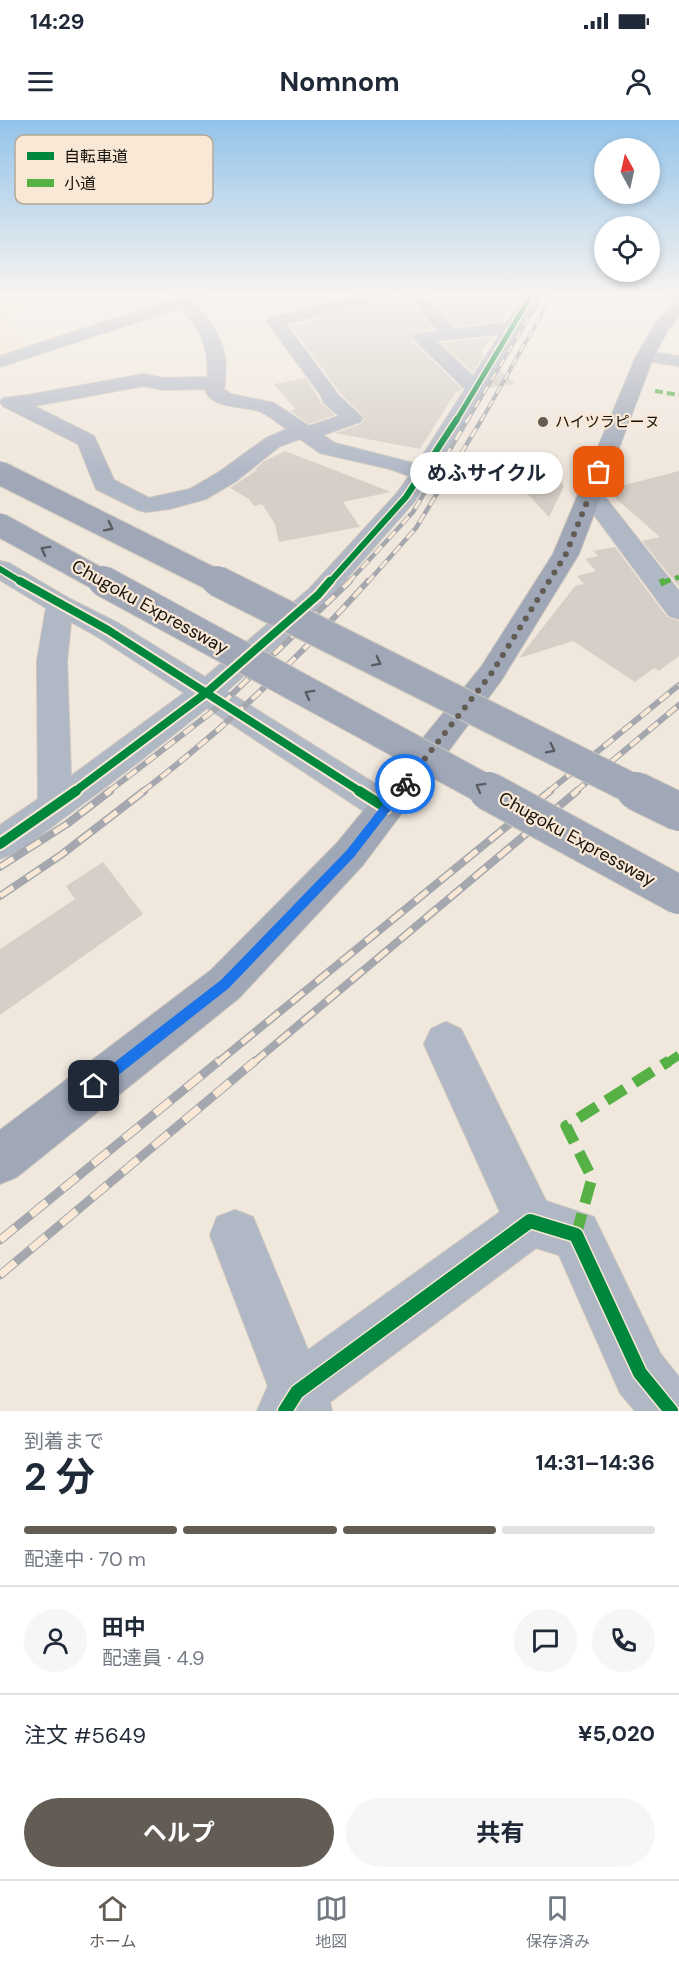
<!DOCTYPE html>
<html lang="ja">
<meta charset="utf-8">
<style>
body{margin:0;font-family:"DM Sans","Noto Sans JP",sans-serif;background:#f6f6f7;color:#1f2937;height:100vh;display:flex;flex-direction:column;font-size:22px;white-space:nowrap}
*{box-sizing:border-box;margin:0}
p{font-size:20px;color:#747a83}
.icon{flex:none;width:33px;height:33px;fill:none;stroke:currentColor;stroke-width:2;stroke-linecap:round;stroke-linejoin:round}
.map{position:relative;height:1291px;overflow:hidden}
.sheet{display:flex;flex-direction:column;background:#fff;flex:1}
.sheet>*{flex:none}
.needle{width:39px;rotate:352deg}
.fabs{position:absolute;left:594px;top:18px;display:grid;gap:12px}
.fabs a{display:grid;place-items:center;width:66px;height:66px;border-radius:50%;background:#fff;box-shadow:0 3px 9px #0003;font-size:30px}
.pin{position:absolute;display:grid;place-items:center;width:51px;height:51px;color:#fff;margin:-26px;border-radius:12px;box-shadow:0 3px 9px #0006}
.courier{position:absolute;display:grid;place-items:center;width:60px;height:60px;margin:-30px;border:4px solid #1a73e8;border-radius:50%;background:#fff;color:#222;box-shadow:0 2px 8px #0007}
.bubble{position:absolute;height:42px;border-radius:21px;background:#fff;box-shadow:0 3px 9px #0003;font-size:20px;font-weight:700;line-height:42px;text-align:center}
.overview em{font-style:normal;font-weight:700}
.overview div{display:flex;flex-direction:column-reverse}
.overview{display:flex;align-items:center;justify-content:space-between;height:102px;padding:0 24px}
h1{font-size:39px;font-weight:700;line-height:45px}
.bar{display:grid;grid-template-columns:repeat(4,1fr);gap:9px 6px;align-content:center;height:72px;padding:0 24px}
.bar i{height:8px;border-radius:4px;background:#e0e1e3}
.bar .active{background:#625c54}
.bar p{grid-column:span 4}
.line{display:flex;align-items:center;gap:15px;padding:0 24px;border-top:2px solid #e0e1e3}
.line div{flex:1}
.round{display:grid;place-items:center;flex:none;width:63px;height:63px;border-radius:32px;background:#f6f6f7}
.primary-button{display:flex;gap:12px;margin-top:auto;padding:12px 24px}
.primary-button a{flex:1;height:69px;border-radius:36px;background:#625c54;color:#fff;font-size:24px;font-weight:700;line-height:69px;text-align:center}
.primary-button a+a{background:#f6f6f7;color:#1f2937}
.status{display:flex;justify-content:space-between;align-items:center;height:42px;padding:0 30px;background:#fff;direction:ltr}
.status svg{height:16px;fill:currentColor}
header{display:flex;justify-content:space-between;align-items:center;height:78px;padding:0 24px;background:#fff;font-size:27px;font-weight:700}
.tab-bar{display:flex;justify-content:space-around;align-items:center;height:84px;border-top:2px solid #e0e1e3;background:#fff;font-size:16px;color:#747a83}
.tab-bar a{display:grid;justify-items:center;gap:3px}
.tab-bar .active{color:#625c54}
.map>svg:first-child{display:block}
</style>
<div class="status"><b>14:29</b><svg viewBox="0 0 49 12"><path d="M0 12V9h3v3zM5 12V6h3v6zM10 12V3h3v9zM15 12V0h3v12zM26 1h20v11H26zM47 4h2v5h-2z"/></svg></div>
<header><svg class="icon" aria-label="menu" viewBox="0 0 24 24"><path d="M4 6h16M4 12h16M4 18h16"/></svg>Nomnom<svg class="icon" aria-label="person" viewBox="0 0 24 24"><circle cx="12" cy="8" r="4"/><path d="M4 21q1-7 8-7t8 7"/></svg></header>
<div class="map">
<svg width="679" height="1291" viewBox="0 0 679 1291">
<rect width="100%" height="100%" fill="#f0e7dd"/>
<path fill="#f1e2cf" d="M0 174H99L9 197 24 228 0 237Z"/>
<path fill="#d6cfc7" d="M425 174H433L443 183 520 176 513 187 498 202 456 207Z
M400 175 413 186 434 209 416 212 411 220 462 269 455 273 420 329 335 313 361 304 365 298 342 275 291 206 313 203 311 200Z
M492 217 481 232 484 235 473 252 441 223Z
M499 249 515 264 487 268Z
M306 258 323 285 335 295 309 304 290 291 295 289 274 264Z
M285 331 391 372 343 382 360 407 279 422 275 404 262 384 254 386 249 379 230 368 257 350 255 349 263 342Z
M538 337 564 366 549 397 500 344Z
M679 351V467L642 421 660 417 606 370Z
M615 427 667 497 679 501V536L659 551 654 548 635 562 573 521 519 538 575 466 584 464 577 456 596 451 585 439 598 436 593 431Z
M103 742 143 794 0 895V829L75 779 66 766Z"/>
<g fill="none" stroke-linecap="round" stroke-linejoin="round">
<g stroke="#cbc5bd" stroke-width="2">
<path id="minor" d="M168 174 208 175 194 183C220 213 230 228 224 269L231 274 274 283 309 306 339 296 324 283 320 274 267 202 269 198 364 174H392L390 177 286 204 340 277 363 298 360 302 323 315 335 323 417 344 465 269 413 218 416 214 438 211 415 184 402 174H421L427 178 455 209 506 203 524 174H540L468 297 414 382 327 481 227 571 398 678 403 688 398 698 386 702 374 698 207 588C160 626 113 662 65 697 44 712 24 731 0 739V705L38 679 37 541 46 488 0 460V441L9 443 70 479 118 503 205 557 309 469 397 373 409 356 390 349 320 333 300 319 280 326 235 362 206 379 169 389 146 392 138 390 96 369 78 324 3 286 0 282 3 278 28 275 144 254 163 258 207 257C210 227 200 210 181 188L0 247V236L174 179ZM500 214 473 256 436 221ZM144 266 163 270 205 269C210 289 242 286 259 291 268 294 278 304 287 309L266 318 219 352 190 369 149 378 114 360 94 316 34 286ZM71 502 98 517 184 573 71 656 67 541Z
M663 174H679V181L665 177Z
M645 231 679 236V246L639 240 636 236 639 232Z
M590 366 598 368 679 471V499L669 496 578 373 582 368Z
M446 902 461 909 546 1081 594 1097 660 1233 679 1257V1291H635L620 1273 559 1135 536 1128 330 1282 332 1291H257L268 1266 210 1115 217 1097 235 1090 253 1097 308 1230 500 1092 424 924 431 909Z"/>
</g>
<g stroke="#cbc5bd" stroke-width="2">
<path id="highway" d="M679 182V197L668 210 654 236 579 434 501 561 363 745 239 878 17 1057 0 1064V1010L211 850 337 723 481 547 553 434 636 236 655 204 673 184Z"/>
</g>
<use href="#minor" fill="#b0b7c5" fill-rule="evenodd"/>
<use href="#highway" fill="#a0a8b8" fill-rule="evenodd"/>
<g stroke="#a4a7ad" stroke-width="4">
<path id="rail-far4" d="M467 301 543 174
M481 301 553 174"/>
</g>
<g stroke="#a4a7ad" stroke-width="4.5">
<path id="rail-far3" d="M348 463 413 392 468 299
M367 463 416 408 482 299"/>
</g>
<g stroke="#a4a7ad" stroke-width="6">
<path id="rail-far2" d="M108 672 222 584 350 461
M142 672C224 609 299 538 368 461
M548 672 679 565
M575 672 679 585"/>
</g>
<g stroke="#a4a7ad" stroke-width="8">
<path id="rail-far1" d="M0 747 67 704 110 671
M0 776 61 735 144 671
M217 943 550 671
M253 943 577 671"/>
</g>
<g stroke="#a4a7ad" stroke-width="9">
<path id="rail" d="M0 1120 219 941
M0 1155 255 941"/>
</g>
<use href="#rail-far4" stroke="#f8e8d5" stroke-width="2" stroke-dasharray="8" stroke-linecap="butt"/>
<use href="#rail-far3" stroke="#f8e8d5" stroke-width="3" stroke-dasharray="10" stroke-linecap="butt"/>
<use href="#rail-far2" stroke="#f8e8d5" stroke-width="4" stroke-dasharray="12" stroke-linecap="butt"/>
<use href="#rail-far1" stroke="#f8e8d5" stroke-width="5" stroke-dasharray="16" stroke-linecap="butt"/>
<use href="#rail" stroke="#f8e8d5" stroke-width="7" stroke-dasharray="20" stroke-linecap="butt"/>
<g stroke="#cbc5bd" stroke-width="25" stroke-linecap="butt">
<path id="highway-bridge-far2" d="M0 353 220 463
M0 405 106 463"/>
</g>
<g stroke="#cbc5bd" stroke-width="32" stroke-linecap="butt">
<path id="highway-bridge-far1" d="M103 461 490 672
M217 461 639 672"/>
</g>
<g stroke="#cbc5bd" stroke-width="40" stroke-linecap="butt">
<path id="highway-bridge" d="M488 671 679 775
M636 671 679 692"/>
</g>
<use href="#highway-bridge-far2" stroke="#a0a8b8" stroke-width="23"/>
<use href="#highway-bridge-far1" stroke="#a0a8b8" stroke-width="30"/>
<use href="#highway-bridge" stroke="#a0a8b8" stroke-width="38"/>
<path stroke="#55b144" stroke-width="4" stroke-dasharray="8 4" stroke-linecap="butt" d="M671 174 679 176
M655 271 679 275"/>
<path stroke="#55b144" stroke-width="5" stroke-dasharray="10 5" stroke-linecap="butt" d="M661 463 679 457"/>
<path stroke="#55b144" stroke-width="7" stroke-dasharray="14 7" stroke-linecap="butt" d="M660 463 665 461"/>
<path stroke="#55b144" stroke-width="9" stroke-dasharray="17 9" stroke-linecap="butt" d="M667 943 679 935"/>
<path stroke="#55b144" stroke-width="11" stroke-dasharray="22 11" stroke-linecap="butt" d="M576 1115 592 1058 566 1006 669 941"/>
<g stroke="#f8e8d5" stroke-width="8">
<path id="cycleway-far4" d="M456 301 532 174"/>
</g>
<g stroke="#f8e8d5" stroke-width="9">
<path id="cycleway-far3" d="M0 449 23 463
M329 463 406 377 457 299"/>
</g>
<g stroke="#f8e8d5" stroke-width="12">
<path id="cycleway-far2" d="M20 461 108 510 361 672
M74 672 206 573 318 475 330 461"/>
</g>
<g stroke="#f8e8d5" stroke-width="14">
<path id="cycleway-far1" d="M359 671 386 688
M0 724 76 671"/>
</g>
<g stroke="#f8e8d5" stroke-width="17">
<path id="cycleway" d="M285 1291 297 1272 530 1101 576 1115 640 1253 671 1291"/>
</g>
<use href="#cycleway-far4" stroke="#00873e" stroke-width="5"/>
<use href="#cycleway-far3" stroke="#00873e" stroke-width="6"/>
<use href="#cycleway-far2" stroke="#00873e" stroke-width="8"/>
<use href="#cycleway-far1" stroke="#00873e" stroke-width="10"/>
<use href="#cycleway" stroke="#00873e" stroke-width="14"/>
</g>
<defs><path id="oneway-chevron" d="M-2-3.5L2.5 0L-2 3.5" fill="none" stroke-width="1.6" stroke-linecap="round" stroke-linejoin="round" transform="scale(1.5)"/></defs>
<g stroke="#5b5c61">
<use href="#oneway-chevron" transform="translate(109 407) rotate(27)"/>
<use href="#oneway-chevron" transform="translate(45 430) rotate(-151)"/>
<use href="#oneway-chevron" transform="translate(377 542) rotate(27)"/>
<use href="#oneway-chevron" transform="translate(309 574) rotate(-151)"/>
<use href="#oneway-chevron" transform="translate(551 629) rotate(27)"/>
<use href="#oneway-chevron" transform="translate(480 667) rotate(-151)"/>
</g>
<linearGradient id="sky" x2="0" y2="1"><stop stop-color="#93c3ea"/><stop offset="0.49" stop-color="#f8f4f0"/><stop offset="1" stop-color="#f8f4f0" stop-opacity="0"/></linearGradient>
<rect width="679" height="355" fill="url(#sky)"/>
<path fill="#1a73e8" d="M405 660 408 661V667L354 737 229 868 98 971 94 973 89 971 87 966 89 962 221 860 347 730 401 661Z"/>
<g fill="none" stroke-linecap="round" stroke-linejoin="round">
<path stroke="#625c54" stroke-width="6" stroke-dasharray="0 10.8" d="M405 664 491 554 566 434 599 352"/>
</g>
<circle fill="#625c54" stroke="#f8e8d5" stroke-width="2" cx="543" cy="302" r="6"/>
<g text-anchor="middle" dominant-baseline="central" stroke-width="4.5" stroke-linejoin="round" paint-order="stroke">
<g font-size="15" fill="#16110a" stroke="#f8e8d5" text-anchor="start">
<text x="555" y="302">ハイツラピーヌ</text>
</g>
<g font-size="18" fill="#16110a" stroke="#f8e8d5">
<text transform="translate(150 487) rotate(29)">Chugoku Expressway</text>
<text transform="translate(577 719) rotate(29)">Chugoku Expressway</text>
</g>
</g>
<rect x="15" y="15" width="198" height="69" rx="9" fill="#f8e8d5" stroke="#b4a898" stroke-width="1.5"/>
<rect x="27" y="32" width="27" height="8" fill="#00873e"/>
<rect x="27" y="59" width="27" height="8" fill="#55b144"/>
<g font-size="16" fill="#16110a">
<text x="64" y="42">自転車道</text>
<text x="64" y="69">小道</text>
</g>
</svg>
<div class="fabs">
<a><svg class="needle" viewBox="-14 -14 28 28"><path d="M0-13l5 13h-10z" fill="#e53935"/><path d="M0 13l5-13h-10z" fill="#747a83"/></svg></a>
<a><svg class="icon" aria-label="locate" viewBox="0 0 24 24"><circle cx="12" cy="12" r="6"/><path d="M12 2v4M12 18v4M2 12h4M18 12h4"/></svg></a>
</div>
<div class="pin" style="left:599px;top:352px;background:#ea580c"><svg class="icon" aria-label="bag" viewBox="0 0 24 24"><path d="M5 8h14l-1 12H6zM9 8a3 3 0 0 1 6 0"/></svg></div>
<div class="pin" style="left:94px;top:966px;background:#1f2937"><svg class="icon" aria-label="home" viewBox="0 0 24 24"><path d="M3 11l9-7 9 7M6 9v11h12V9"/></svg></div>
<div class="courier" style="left:405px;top:664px"><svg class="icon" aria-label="bike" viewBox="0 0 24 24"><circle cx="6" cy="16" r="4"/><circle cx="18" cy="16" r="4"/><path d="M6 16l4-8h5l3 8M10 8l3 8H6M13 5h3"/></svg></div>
<div class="bubble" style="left:410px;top:332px;width:153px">めふサイクル</div>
</div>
<section class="sheet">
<div class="overview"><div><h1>2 分</h1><p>到着まで</p></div><em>14:31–14:36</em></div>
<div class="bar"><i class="active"></i><i class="active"></i><i class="active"></i><i></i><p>配達中 · 70 m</p></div>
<div class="line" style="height:108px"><a class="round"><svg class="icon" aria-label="person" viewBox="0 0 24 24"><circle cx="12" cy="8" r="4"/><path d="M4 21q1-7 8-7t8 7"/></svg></a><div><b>田中</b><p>配達員 · 4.9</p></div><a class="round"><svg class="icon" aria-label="chat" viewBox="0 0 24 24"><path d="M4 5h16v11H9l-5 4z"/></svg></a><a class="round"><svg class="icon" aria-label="phone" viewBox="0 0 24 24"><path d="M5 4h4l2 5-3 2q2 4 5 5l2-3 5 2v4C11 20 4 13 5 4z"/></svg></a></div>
<div class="line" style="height:78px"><div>注文 #5649</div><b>¥5,020</b></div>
<div class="primary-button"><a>ヘルプ</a><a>共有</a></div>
</section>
<nav class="tab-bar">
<a class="active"><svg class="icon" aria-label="home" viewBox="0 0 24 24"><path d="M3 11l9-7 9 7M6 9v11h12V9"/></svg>ホーム</a>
<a><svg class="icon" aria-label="map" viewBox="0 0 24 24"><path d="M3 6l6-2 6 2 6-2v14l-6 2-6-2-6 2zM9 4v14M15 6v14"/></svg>地図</a>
<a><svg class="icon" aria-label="saved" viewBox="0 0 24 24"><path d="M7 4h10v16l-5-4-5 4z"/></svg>保存済み</a>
</nav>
